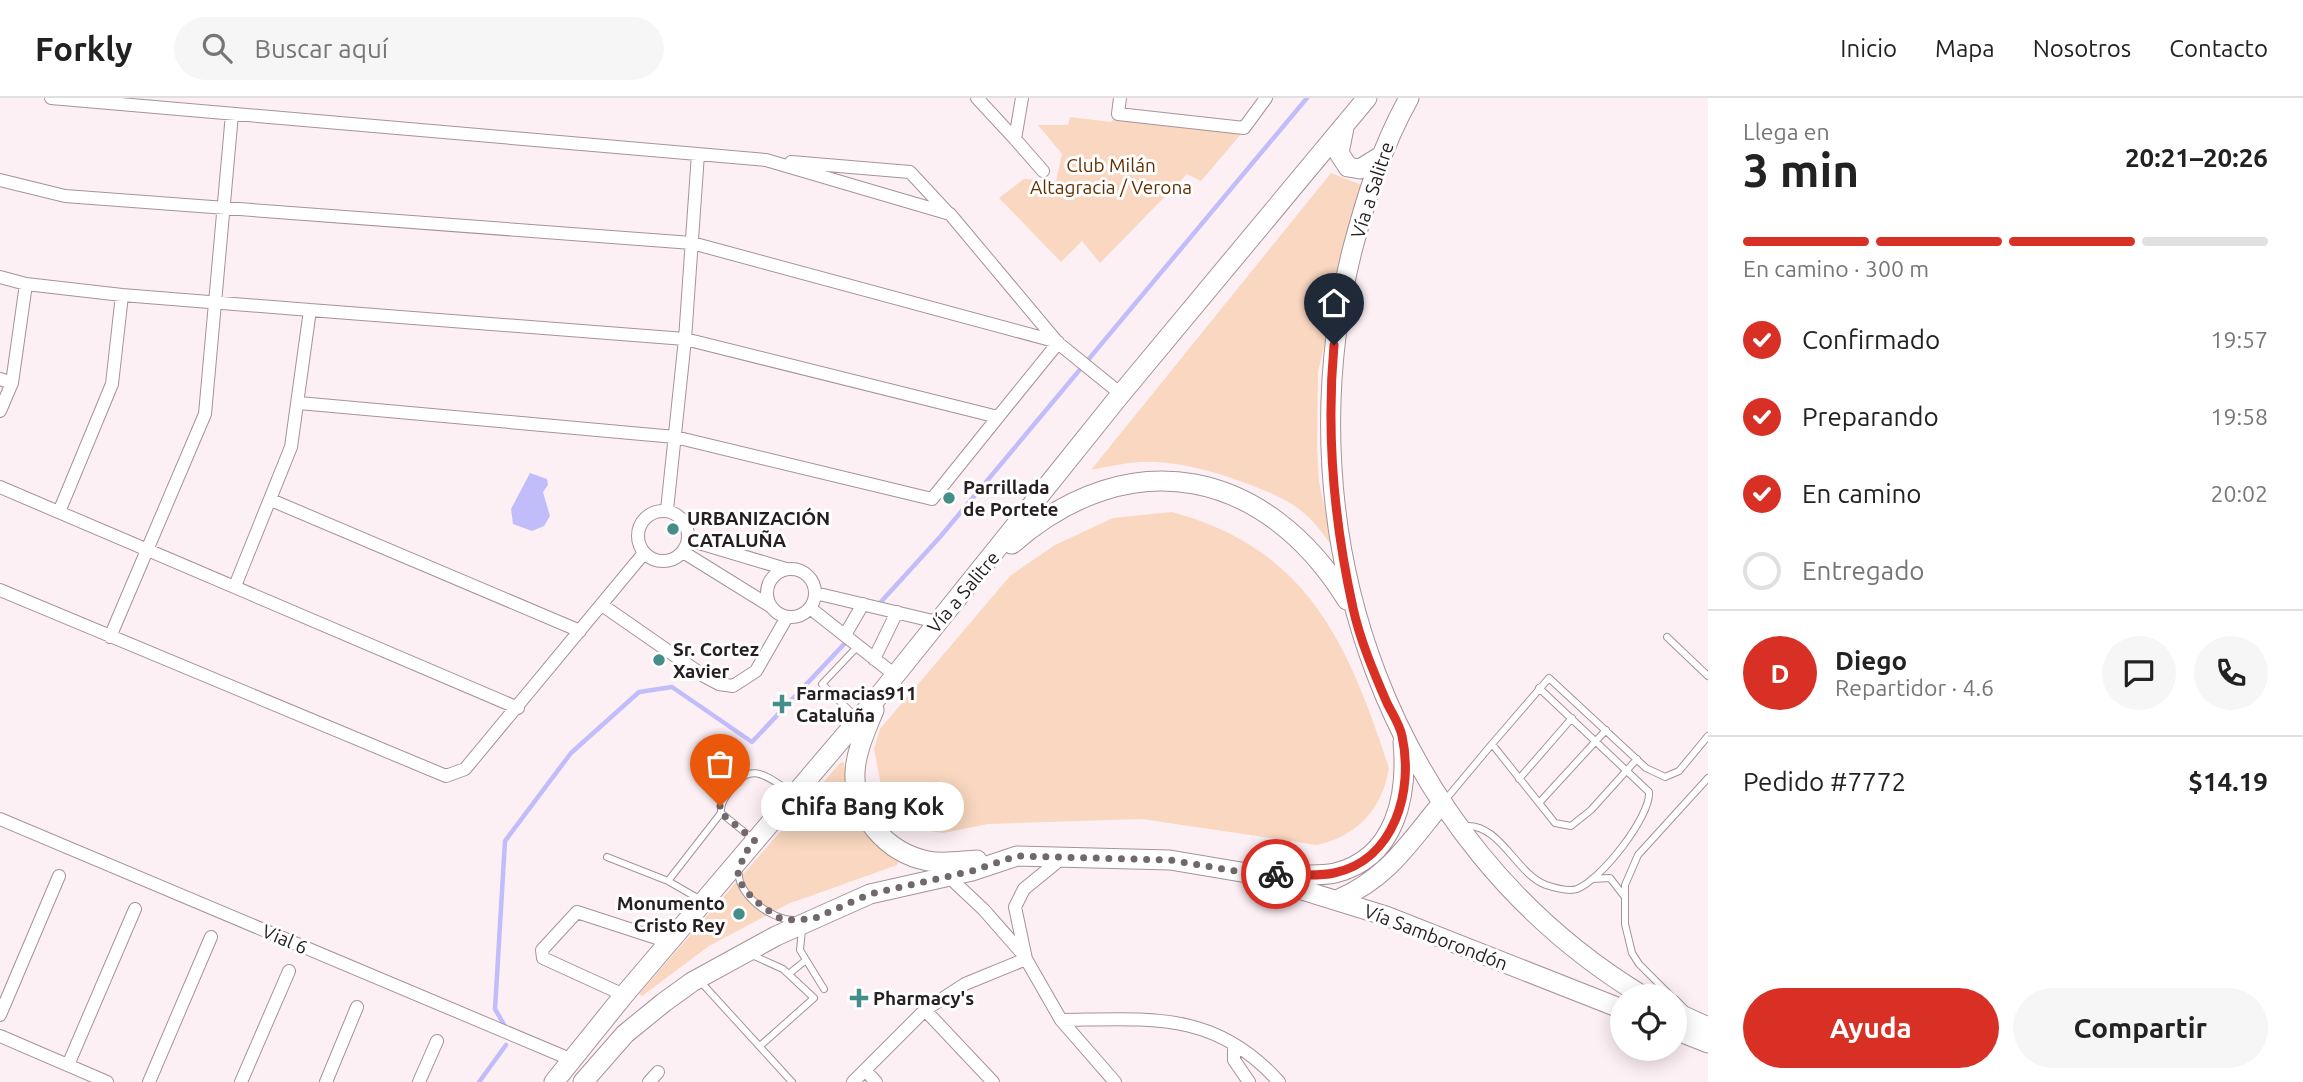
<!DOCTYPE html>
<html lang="es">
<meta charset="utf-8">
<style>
body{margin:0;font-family:Ubuntu,sans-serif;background:#f6f6f6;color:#222;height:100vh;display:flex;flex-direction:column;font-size:26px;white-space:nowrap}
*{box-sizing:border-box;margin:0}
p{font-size:23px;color:#767676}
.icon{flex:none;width:38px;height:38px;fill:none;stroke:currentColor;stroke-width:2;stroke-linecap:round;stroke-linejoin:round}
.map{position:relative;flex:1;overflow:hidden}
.sheet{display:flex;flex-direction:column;background:#fff;width:595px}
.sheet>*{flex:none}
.tools{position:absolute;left:1610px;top:886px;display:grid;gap:14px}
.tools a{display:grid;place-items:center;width:77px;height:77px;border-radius:50%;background:#fff;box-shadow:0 4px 18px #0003;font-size:35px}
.pin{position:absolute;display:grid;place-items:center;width:60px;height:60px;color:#fff;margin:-72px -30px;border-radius:50% 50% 50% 0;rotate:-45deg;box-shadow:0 0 7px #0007}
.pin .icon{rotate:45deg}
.courier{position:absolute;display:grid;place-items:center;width:70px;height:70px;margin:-35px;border:5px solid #d93025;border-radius:50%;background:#fff;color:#222;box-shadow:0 2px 9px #0007}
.bubble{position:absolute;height:49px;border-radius:24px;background:#fff;box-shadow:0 4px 18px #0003;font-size:23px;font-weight:700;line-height:49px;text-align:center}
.head em{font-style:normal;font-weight:700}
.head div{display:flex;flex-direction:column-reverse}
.head{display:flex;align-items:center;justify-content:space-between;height:119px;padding:0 35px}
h1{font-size:46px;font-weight:700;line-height:52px}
.bar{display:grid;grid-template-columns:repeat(4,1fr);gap:10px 7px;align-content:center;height:84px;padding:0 35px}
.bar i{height:9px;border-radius:5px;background:#e0e0e0}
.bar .selected{background:#d93025}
.bar p{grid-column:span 4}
.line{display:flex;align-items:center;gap:18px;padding:0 35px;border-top:2px solid #e0e0e0}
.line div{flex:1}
.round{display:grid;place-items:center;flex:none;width:74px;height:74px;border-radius:37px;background:#f6f6f6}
ol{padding:0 35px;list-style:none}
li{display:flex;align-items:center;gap:21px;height:77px}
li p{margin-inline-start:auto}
li .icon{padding:7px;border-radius:50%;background:#d93025;color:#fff;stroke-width:4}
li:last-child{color:#767676}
li i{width:38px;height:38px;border:4px solid #e0e0e0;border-radius:50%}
.action{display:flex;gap:14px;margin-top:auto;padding:14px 35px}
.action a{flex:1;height:80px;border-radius:42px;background:#d93025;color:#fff;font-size:28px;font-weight:700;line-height:80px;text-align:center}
.action a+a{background:#f6f6f6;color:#222}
header{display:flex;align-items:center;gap:42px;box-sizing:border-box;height:98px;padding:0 35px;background:#fff;border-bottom:2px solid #e0e0e0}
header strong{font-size:33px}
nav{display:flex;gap:38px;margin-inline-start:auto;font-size:24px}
.search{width:490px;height:63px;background:#f6f6f6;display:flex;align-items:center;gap:18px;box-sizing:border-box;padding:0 24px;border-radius:38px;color:#767676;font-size:26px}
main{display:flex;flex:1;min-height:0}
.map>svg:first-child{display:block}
</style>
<header>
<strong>Forkly</strong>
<div class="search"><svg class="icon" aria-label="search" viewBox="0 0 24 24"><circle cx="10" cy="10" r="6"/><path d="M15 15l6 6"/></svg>Buscar aquí</div>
<nav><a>Inicio</a><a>Mapa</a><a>Nosotros</a><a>Contacto</a></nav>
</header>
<main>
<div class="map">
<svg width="1708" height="984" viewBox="0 0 1708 984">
<rect width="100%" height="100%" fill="#fdf0f5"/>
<path fill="#f9d7c0" d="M1070 19 1111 24 1115 19 1241 36 1201 83 1187 76 1100 165 1082 143 1061 164 999 100 1024 81 1056 83 1062 56 1038 27H1068Z
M1331 75 1362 87 1318 274 1317 349 1319 384 1333 449C1324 438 1316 425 1305 416 1278 391 1191 364 1155 364 1133 363 1113 368 1091 372Z
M1172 414C1309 451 1348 546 1389 670 1382 712 1357 738 1317 747L1142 721 988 726 943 735 930 733 903 719 882 692 874 651 880 631 1010 478 1055 447 1113 420Z
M844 664C850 719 860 726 900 761L897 767 788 806 709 848 642 898 639 896 840 665Z"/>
<path fill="#c1bdfb" d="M530 375 547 381 548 387 543 394 550 418 544 428 532 433 513 426 511 411Z"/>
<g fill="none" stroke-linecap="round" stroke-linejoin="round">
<path stroke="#c1bdfb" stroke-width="4.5" d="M879 506 940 439 1307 0
M506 930 495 911 505 743 571 655 639 594 672 589 752 644 847 543
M479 984 506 947"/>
<g stroke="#a6929a" stroke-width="8">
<path id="lane" d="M1667 539 1708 578
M856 619 822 586 858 548
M1492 646 1549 580 1646 670 1665 679 1679 673 1708 638
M1519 681 1572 620
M1446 701 1492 646 1555 725 1571 728 1591 712 1637 661
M1539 705 1606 632
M1465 728C1500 725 1516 776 1546 787 1555 790 1568 794 1577 791 1601 782 1651 718 1649 694L1539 590
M753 741 721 715C720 705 726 698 732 690 752 661 769 681 793 695
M607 759 668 783
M739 770C734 795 771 822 794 822
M1592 781 1610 780 1624 798
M701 802 668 783 721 715
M802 831 800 852 824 891
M752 857 783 871 814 900 760 948
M790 875 806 862
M699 882 792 984
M1671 898 1639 866 1632 855 1625 826V787L1638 757 1708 680
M1675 901 1684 910"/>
</g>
<g stroke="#a6929a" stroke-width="14">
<path id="street" d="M51 0 766 62 950 116 1058 245 1121 296
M977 0 1015 41
M1022 0 1015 41 1043 73
M1120 0 1118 16 1244 30 1266 0
M791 64 910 74 949 116
M0 82 65 98 692 145 1058 244
M0 179 26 186 122 197 310 212
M0 281 12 285 0 313
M12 285 26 186
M299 305 675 339 932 401 998 319
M0 389 518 610
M271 402 580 533
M667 412 685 241 698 56
M638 438a25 25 0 1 1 50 0a25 25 0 1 1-50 0Z
M59 414 112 286 122 197
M689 442 786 471
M683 454 770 508
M767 495a24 24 0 1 1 48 0a24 24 0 1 1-48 0Z
M235 488 291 349 310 212 685 241 998 319 1058 245
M0 492 446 678 465 671 644 455
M815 495 937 524
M602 507 704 578 719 586 733 588 756 573 787 519
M810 510 895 577
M845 537 863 506
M110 539 205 316 232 16
M874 561 897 514
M0 721 570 961
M949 779 984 812 1020 853
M1026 861 1061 922 1115 984
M624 897 543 860 542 852 577 814 669 844
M925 912 993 984
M0 917 59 778
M1061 922C1149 921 1215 912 1279 984
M0 938 107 984
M1234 947V962L1249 984
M68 967 135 811
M865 972 876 984
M149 984 211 839
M241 984 289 873
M326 984 357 909
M419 984 437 943
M649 984 658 974
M853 984 925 912 965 886 1026 861 1015 809 1024 791 1062 760"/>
</g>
<g stroke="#a6929a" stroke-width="21">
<path id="primary" d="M1409 0C1382 48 1366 100 1352 153 1281 437 1389 744 1643 898
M1344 30 1339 55 1348 69 1360 71 1381 58
M1012 446C1131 342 1266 371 1347 502
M874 612C866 632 856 653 855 674 853 717 887 755 928 763 944 766 960 763 977 762
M1276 776C1295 776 1317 779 1335 775 1396 760 1408 697 1403 644
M1337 802C1388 780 1408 746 1442 705
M1675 914 1708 929
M1675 932 1708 945
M554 984 624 897 881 595 1121 296 1367 0
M583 984 625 936 663 905 692 884 776 838 870 796 972 773 1017 758 1170 762 1247 775 1386 818 1622 911"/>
</g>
<use href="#lane" stroke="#fff" stroke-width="6"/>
<use href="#street" stroke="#fff" stroke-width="12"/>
<use href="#primary" stroke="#fff" stroke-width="19"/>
</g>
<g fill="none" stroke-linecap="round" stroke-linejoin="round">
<path stroke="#71686b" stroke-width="7" stroke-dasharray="0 12.6" d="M720 708 721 715 755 743 745 755 738 774 739 783 753 801 777 819 787 822 813 821 870 796 972 773 1017 758 1170 762 1247 775 1276 776"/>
<path stroke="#d93025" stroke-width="9" d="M1276 776C1295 776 1316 779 1334 775 1395 762 1414 692 1402 638 1400 627 1392 615 1387 605 1374 575 1360 542 1353 510 1334 424 1326 336 1334 247"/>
</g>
<g fill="#458d89" stroke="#fff" stroke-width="2.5">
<circle cx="949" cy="400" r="7"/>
<circle cx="673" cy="431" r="7"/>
<circle cx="659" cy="562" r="7"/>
<path d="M778.5 595.5h7v7h7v7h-7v7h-7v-7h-7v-7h7z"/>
<circle cx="739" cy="816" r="7"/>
<path d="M855.5 889.5h7v7h7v7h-7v7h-7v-7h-7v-7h7z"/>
</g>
<g text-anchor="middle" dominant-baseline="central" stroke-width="6" stroke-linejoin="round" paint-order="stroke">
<g font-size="19" fill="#643000" stroke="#fff">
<text x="1111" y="67">Club Milán<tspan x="1111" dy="22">Altagracia / Verona</tspan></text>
</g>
<g font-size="19" fill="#261e21" stroke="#fff">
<text transform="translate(1372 92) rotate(-72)">Vía a Salitre</text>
<text transform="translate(963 494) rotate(-50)">Vía a Salitre</text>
<text transform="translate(1436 839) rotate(21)">Vía Samborondón</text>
<text transform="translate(285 841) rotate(23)">Vial 6</text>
</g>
<g font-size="19" font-weight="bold" fill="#261e21" stroke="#fff" text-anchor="start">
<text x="963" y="389">Parrillada<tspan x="963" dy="22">de Portete</tspan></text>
<text x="687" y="420">URBANIZACIÓN<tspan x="687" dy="22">CATALUÑA</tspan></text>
<text x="673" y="551">Sr. Cortez<tspan x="673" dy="22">Xavier</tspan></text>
<text x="796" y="595">Farmacias911<tspan x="796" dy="22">Cataluña</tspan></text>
<text x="725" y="805" text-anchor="end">Monumento<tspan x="725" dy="22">Cristo Rey</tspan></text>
<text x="873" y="900">Pharmacy's</text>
</g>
</g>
</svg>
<div class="tools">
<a><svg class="icon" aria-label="locate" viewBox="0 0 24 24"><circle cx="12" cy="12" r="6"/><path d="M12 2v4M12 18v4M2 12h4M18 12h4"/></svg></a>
</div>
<div class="pin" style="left:720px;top:708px;background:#ea580c"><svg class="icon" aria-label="bag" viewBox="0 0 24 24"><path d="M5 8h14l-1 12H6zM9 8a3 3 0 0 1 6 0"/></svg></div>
<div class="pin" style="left:1334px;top:247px;background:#1f2937"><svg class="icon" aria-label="home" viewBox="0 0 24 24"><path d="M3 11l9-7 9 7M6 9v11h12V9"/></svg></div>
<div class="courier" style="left:1276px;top:776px"><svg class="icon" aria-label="bike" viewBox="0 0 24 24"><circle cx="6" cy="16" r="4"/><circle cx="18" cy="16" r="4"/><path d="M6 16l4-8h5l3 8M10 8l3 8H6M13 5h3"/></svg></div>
<div class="bubble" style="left:761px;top:684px;width:203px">Chifa Bang Kok</div>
</div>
<section class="sheet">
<div class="head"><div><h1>3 min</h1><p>Llega en</p></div><em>20:21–20:26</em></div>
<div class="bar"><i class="selected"></i><i class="selected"></i><i class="selected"></i><i></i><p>En camino · 300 m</p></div>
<ol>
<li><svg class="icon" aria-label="check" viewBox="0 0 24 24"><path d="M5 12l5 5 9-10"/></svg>Confirmado<p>19:57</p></li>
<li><svg class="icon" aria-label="check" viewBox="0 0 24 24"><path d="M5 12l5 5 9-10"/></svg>Preparando<p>19:58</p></li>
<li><svg class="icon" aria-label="check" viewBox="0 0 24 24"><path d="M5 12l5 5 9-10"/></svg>En camino<p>20:02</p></li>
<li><i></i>Entregado</li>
</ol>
<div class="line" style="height:126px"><b class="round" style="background:#d93025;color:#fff">D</b><div><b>Diego</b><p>Repartidor · 4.6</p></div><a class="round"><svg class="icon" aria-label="chat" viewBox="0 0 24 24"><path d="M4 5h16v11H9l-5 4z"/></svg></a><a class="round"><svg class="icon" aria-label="phone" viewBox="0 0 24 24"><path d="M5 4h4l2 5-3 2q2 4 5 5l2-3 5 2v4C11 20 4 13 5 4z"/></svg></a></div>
<div class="line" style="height:91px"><div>Pedido #7772</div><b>$14.19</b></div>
<div class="action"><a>Ayuda</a><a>Compartir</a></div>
</section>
</main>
